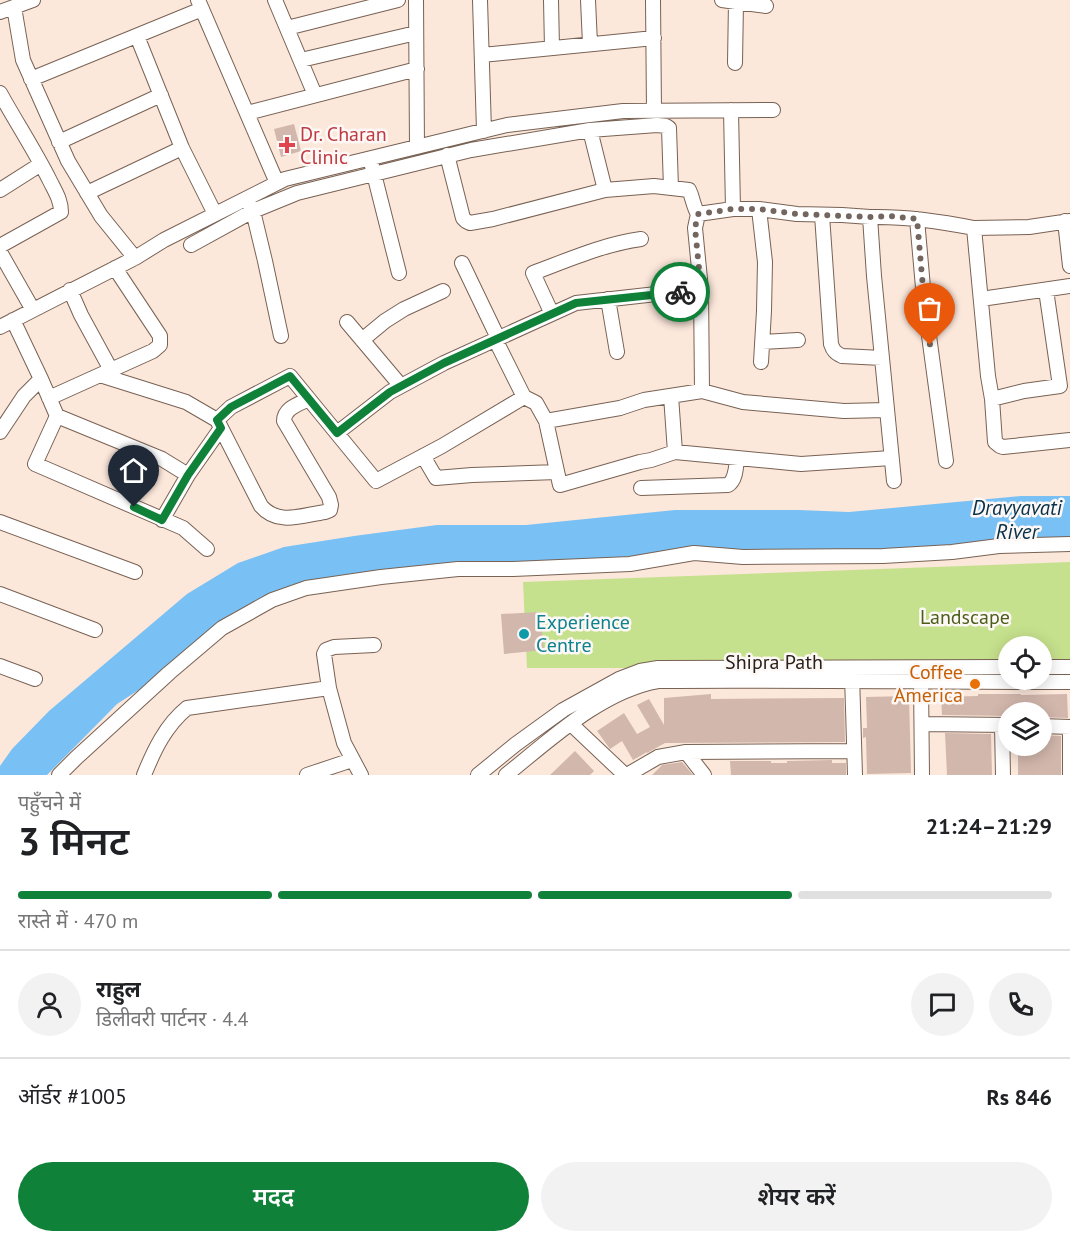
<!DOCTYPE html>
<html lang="hi">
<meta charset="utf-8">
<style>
body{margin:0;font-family:"PT Sans","Noto Sans Devanagari",sans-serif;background:#f2f2f2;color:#202124;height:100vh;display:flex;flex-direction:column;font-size:22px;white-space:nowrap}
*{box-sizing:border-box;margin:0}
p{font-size:20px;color:#757577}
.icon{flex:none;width:33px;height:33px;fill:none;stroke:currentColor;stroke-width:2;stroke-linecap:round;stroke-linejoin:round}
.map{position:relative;height:775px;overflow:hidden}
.drawer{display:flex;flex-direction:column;background:#fff;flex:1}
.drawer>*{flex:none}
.buttons{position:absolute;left:998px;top:636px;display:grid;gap:12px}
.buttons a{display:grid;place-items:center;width:54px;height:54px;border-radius:50%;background:#fff;box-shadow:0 3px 15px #0003;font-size:30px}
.pin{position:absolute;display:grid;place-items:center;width:51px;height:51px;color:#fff;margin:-62px -26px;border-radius:50% 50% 50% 0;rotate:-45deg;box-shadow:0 0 6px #0007}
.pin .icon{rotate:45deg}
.courier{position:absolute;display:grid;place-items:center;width:60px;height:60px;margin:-30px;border:4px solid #0f8139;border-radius:50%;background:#fff;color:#222;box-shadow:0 2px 8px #0007}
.overview em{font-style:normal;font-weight:600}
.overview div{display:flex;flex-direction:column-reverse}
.overview{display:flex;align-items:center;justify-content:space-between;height:102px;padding:0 18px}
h1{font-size:39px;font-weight:600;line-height:45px}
.bar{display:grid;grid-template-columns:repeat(4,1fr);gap:9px 6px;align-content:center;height:72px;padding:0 18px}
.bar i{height:8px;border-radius:4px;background:#e0e0e0}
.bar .active{background:#0f8139}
.bar p{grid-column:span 4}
.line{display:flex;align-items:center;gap:15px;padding:0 18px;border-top:2px solid #e0e0e0}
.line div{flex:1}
.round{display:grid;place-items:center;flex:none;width:63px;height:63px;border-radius:32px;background:#f2f2f2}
.action{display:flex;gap:12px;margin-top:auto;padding:12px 18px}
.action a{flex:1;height:69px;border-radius:36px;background:#0f8139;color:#fff;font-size:24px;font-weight:600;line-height:69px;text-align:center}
.action a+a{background:#f2f2f2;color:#202124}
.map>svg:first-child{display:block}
</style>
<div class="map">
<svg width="1070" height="775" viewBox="0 0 1070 775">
<rect width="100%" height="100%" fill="#fce7db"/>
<path fill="#c6e18d" d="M1070 562V668H1041V646H1008V668H527L523 582Z"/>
<path fill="#79c1f4" d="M1021 496H1070V540L843 554 668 552 553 565 287 591 234 612 208 632 148 684 117 704 47 775H0V766L12 749 49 711 187 594 238 563 284 547 354 536 437 525H526L675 510H799L849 512Z"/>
<path fill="#d2b7ac" d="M294 124 301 151 281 157 274 129Z
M540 612 544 650 504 654 501 614Z
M711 694V699L844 698 845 742 665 743 647 753V752L633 760 622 741 610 749 597 731 624 713 637 734 650 727 637 705 649 699 664 725V698Z
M978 694H1021V695L1067 694 1068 718 1041 717V712H1008V716L942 715 941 697 978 696Z
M909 696 911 773 867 774 866 737 863 738V728H867L866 697Z
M945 733 991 734 992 775H947Z
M1041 735 1061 736V775H1018V746H1041Z
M575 751 594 771 590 775H550Z
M832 760V763H846V775H731L730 761H771V763H787V761Z
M682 762 693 775H652L662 765Z"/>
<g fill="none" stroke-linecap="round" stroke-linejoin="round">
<g stroke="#786254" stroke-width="16">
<path id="minor" d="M198 0 277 183
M275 0 315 95
M416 0 417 147
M480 0 484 131
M551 0 552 48
M588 0 590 44
M653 0 654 111
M722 0 736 2 735 63
M736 2 766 6
M14 7 23 60 68 161 101 216 135 258
M0 12 33 0
M287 28 398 0
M137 36 182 148 215 214
M482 55 654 38
M301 60 416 33
M31 79 202 9
M0 93C16 122 35 151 50 181 55 191 61 200 61 212L0 246
M731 110 733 209
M247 113 417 69
M590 130 605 190
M59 142 161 95
M447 155 463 218 466 221 470 223 493 219 605 190 654 186 689 190C693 198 693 206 698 214
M372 166 399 273
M0 190 41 164
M87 193 182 148
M249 204 253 211 265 261 281 336
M759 209 765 262 764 311 761 362
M822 215 831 344C833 350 835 353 842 356L882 358
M870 217C906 216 939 221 974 228L988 376 992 399 995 442 1000 446 1003 447 1070 440
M917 219 924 299 946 461
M1065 221 1070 266
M974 228 1029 227 1070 221
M191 245 253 211 297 193 471 150 590 130 657 125 666 126 669 128 671 188
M0 252 33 310
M462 263 498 338
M70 290 81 315 111 370
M608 299 617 352
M981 299 1070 286
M552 314 533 273C568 260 604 244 641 239
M347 322 401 386
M0 327 135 258 164 240 285 179 507 125 623 111 773 110
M495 339 524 397 536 403 546 421 620 408 644 400 702 391 743 402 844 411 886 410
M362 340 385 321 404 309 443 291
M762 342 798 340
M100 375 186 402 217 420 231 407 290 376 376 481 442 446 524 397
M41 379 57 416 162 459 188 475
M702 391 701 289 695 228 698 214 733 209H759L797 214 842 215 870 217 874 276 894 481
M671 396 675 452
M49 398 153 351 160 345V336L115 268
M992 399 1024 391 1060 386 1046 290
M57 416 35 464 183 528 207 549
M217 420 261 506C278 526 303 515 325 512L330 510 331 505 329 497 284 421C284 408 299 404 309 399
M546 421 560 485 640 462 651 460 675 452 801 464 891 458
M0 432 24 396 41 379 13 320
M337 433 390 392 444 363 576 303 701 289
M423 456 436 478 472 475 557 472
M641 488 728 485C736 480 736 467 737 458
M162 520 188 475 221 428
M0 522 135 572
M0 594 95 630
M0 666 35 679
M1041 667H1070
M852 675 855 775
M921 682 922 775
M571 724 625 775
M922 724 1008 725
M1002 725 1003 775
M1041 726 1070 727V775
M686 752 704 775
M59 775 76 758 169 673 222 628 272 600 306 588 381 577 458 569H513L630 564 694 553 743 557 883 556 952 552 999 546 1070 544
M144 775C154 750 166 725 187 708L329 688
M307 775 352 760
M361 775 344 743 329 688 324 654 326 650 334 647 374 645
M478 775 516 744 563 710 619 679 640 671 658 668 1008 667
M506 775C550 740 601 691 658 681 795 680 933 682 1070 682
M627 775 658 757 686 752 854 751"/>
</g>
<use href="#minor" stroke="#fff" stroke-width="14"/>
</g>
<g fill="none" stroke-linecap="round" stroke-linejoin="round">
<path stroke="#73665e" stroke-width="6" stroke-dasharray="0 10.8" d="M680 292 701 289 695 228 698 214 733 209H759L797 214 870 217 890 216 917 219 924 299 930 345"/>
<path stroke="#0f8139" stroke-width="8" d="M134 507 162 520 188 475 221 428 217 420 231 407 290 376 337 433 390 392 444 363 576 303 680 292"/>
</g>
<path fill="#e0444e" stroke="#fdf8f5" stroke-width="2" d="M284 136h6v6h6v6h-6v6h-6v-6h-6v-6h6z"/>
<circle fill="#0f9aa8" stroke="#fdf8f5" stroke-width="2" cx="524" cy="634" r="6"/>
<circle fill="#e8710a" stroke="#fdf8f5" stroke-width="2" cx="975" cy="684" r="6"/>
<g text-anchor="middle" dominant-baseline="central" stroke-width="5" stroke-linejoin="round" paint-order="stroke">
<g font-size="20" fill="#be3a42" stroke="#fdf8f5" text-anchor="start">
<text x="300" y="134">Dr. Charan<tspan x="300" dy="23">Clinic</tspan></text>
</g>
<g font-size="20" fill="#4c5f1a" stroke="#fdf8f5">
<text x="965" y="617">Landscape</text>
</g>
<g font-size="20" fill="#0d838f" stroke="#fdf8f5" text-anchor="start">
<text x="536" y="622">Experience<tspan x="536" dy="23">Centre</tspan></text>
</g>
<g font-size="20" fill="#29201a" stroke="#fdf8f5">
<text x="774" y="662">Shipra Path</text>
</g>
<g font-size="20" fill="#c56008" stroke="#fdf8f5" text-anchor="end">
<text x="963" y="672">Coffee<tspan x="963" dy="23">America</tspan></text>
</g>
<g font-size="21" font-style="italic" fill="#07314a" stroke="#fdf8f5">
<text x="1017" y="507">Dravyavati<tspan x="1017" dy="24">River</tspan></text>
</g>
</g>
</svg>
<div class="buttons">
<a><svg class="icon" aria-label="locate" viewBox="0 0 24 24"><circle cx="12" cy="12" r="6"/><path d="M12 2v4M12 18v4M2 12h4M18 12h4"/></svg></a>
<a><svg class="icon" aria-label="layers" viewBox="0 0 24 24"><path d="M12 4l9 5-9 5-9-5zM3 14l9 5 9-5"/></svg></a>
</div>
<div class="pin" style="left:930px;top:345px;background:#ea580c"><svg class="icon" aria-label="bag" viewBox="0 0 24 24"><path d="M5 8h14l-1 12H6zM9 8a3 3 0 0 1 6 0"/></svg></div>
<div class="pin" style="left:134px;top:507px;background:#1f2937"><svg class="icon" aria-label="home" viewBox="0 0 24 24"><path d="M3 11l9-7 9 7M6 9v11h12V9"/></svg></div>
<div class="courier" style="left:680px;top:292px"><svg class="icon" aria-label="bike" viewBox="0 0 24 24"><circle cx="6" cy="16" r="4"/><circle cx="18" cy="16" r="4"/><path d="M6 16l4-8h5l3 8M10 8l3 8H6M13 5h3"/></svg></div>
</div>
<section class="drawer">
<div class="overview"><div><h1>3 मिनट</h1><p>पहुँचने में</p></div><em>21:24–21:29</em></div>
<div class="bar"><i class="active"></i><i class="active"></i><i class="active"></i><i></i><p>रास्ते में · 470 m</p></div>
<div class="line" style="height:108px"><a class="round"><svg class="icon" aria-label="person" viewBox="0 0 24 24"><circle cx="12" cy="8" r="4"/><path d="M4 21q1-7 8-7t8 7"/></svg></a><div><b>राहुल</b><p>डिलीवरी पार्टनर · 4.4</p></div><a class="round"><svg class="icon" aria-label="chat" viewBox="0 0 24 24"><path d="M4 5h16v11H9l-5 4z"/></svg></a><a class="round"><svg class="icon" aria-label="phone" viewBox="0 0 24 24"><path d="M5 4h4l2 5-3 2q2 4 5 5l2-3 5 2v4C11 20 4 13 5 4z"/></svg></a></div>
<div class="line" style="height:78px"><div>ऑर्डर #1005</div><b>Rs 846</b></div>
<div class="action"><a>मदद</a><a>शेयर करें</a></div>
</section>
